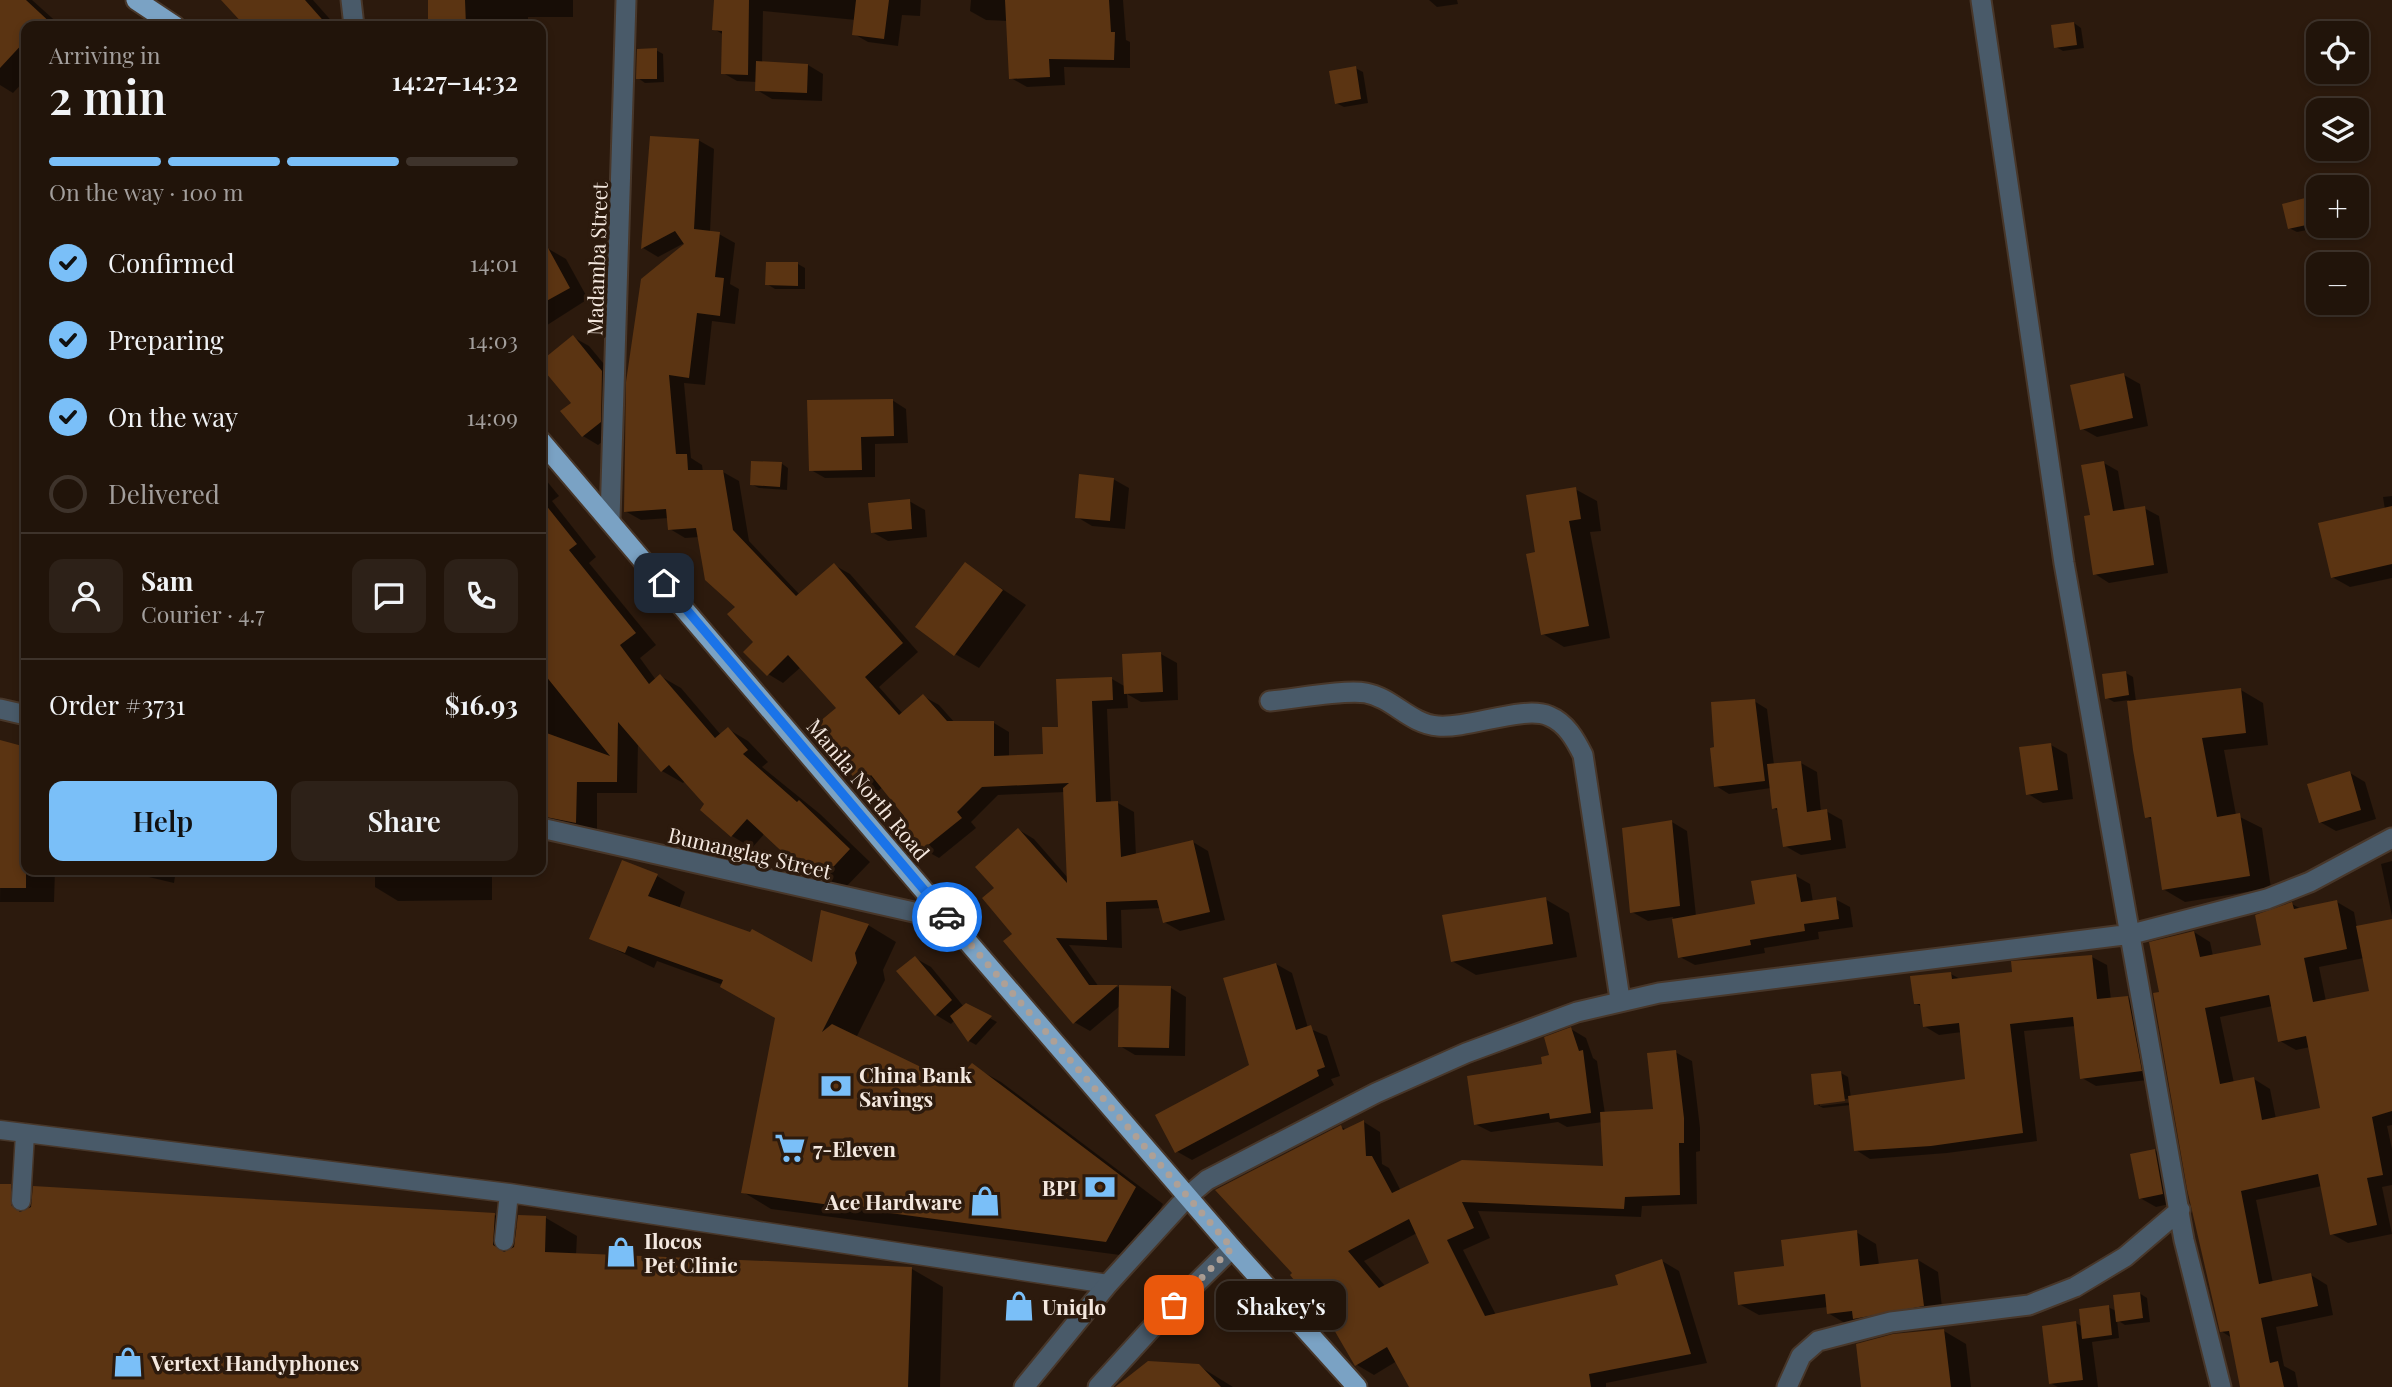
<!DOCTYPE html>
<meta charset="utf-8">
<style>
body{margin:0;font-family:"Playfair Display",serif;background:#2d2118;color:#f1f3f6;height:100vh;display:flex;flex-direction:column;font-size:26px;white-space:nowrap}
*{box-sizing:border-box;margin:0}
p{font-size:23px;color:#a29e9c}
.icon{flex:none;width:38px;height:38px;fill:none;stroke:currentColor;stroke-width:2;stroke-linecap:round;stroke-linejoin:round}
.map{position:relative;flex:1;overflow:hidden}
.drawer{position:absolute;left:21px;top:21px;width:525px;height:854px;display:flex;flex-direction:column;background:#21140a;border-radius:14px;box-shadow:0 4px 10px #0003,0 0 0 2px #3e332b}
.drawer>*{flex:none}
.fabs{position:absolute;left:2306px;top:21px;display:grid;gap:14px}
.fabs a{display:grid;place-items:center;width:63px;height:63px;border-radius:14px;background:#21140a;box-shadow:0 4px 10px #0003,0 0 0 2px #3e332b;font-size:35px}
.pin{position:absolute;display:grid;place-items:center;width:60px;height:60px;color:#fff;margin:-30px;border-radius:14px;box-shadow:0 4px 10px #0006}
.courier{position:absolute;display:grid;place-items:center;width:70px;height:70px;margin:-35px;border:5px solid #1a73e8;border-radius:50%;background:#fff;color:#222;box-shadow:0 2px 9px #0007}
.bubble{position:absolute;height:49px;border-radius:14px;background:#21140a;box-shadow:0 4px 10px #0003,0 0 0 2px #3e332b;font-size:23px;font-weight:600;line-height:49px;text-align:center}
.summary em{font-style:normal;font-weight:600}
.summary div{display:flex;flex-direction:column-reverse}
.summary{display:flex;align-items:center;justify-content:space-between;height:119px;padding:0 28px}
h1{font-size:46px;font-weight:600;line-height:52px}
.bar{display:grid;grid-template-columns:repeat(4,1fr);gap:10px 7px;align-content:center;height:84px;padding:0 28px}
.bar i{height:9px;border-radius:5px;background:#3e332b}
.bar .active{background:#7abff8}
.bar p{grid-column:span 4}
.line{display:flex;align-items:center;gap:18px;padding:0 28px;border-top:2px solid #3e332b}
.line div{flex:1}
.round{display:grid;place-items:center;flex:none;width:74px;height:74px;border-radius:14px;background:#2d2118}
ol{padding:0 28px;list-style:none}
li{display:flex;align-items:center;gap:21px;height:77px}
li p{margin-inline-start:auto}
li .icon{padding:7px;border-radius:50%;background:#7abff8;color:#111;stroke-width:4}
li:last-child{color:#a29e9c}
li i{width:38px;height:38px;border:4px solid #3e332b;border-radius:50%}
.button{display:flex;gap:14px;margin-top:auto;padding:14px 28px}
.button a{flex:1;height:80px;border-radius:14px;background:#7abff8;color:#111;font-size:28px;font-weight:600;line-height:80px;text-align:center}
.button a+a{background:#2d2118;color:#f1f3f6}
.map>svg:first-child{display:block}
</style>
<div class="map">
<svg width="2392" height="1387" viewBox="0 0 2392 1387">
<rect width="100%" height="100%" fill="#2c1a0d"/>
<path fill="#0007" fill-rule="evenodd" d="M0 0H32L61 26H26V79L13 93 0 85Z
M223 0H313L336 26H247Z
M430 0H573V17H528V26H367V21L430 20Z
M716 0H921L920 16 902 15 898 46 868 42 854 34 856 20 763 11 762 63 808 65 823 74 822 101 772 99 757 90V82L737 81 723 73 724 35 714 29Z
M971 0H1123L1126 40 1130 42V68L1064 67 1065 85 1027 87 1011 78 1008 21 986 20 970 11Z
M1429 0H1457L1458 4 1437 7Z
M2074 23 2081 28 2084 48 2063 51 2056 47Z
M656 50 663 54 664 82 645 83 638 78Z
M1355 68 1363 72 1368 103 1344 107 1336 103Z
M652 137 698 140 714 149 710 232 719 234 735 243 730 284 739 289 735 324 712 321 705 385 684 383 691 458 702 465 703 472H723L739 481 749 541 800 595 834 565 850 574 918 652 879 687 903 714 923 696 939 705 955 723H994L1009 732V757L1045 756 1060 728 1112 679 1126 687 1161 654 1177 663 1178 700 1141 702 1127 694 1128 708 1107 709 1111 803H1118L1134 812 1136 856 1193 842 1208 851 1225 920 1180 931 1164 922 1161 908 1121 910 1122 948 1069 945 1099 987 1171 988 1186 997 1185 1056 1135 1055 1120 1046 1121 1005 1090 1031 1074 1022 1014 934 996 888 1019 830 1034 839 1068 878 1065 792 998 795 971 822 976 828 939 858 923 849 901 821 907 816 883 787 877 792 861 783 839 708 801 667 783 683 768 674 756 642 700 537 685 538 670 529 669 518 641 520 625 511 688 241 658 257 643 248Z
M2305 200 2312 205 2317 228 2297 232 2289 228Z
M547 248 566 259 588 299 541 329V252Z
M798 264 805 268V289H775L767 284Z
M573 337 589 346 618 381 616 431 598 445 583 436 573 403 541 364Z
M2124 375 2140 384 2148 426 2097 437 2081 428Z
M892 400 906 409 908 443 875 444V477L825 478 811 470Z
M781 463 788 468 787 490 759 488 751 484Z
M2104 463 2118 471 2125 511 2144 508 2159 516 2168 573 2109 583 2095 574 2092 517Z
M541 474 559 496 552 501 596 557 589 563 656 645 640 658 656 680 660 676 681 688 721 735 728 729 748 741 768 762 762 767 820 814 870 862 843 890 830 886 808 874 765 833 752 848 732 836 685 781 683 783 662 771 638 743 637 793H597V834L541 828Z
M1113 479 1129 488 1125 529 1092 526 1077 517Z
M1575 489 1597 501 1601 531 1590 532 1610 638 1564 647 1543 634 1537 553Z
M2392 496V578L2350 587 2332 577 2385 510 2383 497Z
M909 501 925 510 927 537 888 541 872 532Z
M965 564 1026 605 979 668 955 654Z
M2126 673 2133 677 2136 702 2241 690 2263 703 2268 745 2224 750 2236 815 2262 828 2271 888 2185 902 2163 889 2153 820 2147 817 2134 750 2129 700 2114 702 2107 698Z
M1754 701 1767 709 1774 765 1801 763 1817 772 1821 812 1826 811 1842 820 1846 848 1801 855 1785 846 1780 812 1773 808 1771 788 1729 794 1716 786V749Z
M2 743 26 749V870H55L54 902H0Z
M2051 745 2067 754 2073 799 2043 803 2028 794Z
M2350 773 2365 782 2376 819 2336 831 2320 822Z
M1672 822 1687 831 1696 916 1757 906 1796 876 1810 884 1813 902 1835 899 1850 907 1853 927 1818 932 1819 939 1764 948 1765 953 1695 965 1680 957 1673 917 1648 921 1632 912Z
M2392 861V916L2381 864Z
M119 870H176L174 883Z
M278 870H304V873Z
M375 870H492V900L398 901 375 887Z
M657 876 685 892 679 909 813 964 868 925 896 942 883 970 885 980 856 1038 954 1085 972 1066 1001 1082 1163 1204 1135 1257 771 1209 743 1192 776 1017 723 985 657 961 654 968 591 938Z
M1545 899 1569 913 1577 957 1476 975 1452 961Z
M2337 902 2354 912 2357 928 2392 920V1125L2387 1126 2392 1149V1185L2382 1187 2392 1234 2348 1243 2332 1234 2322 1186 2256 1200 2273 1283 2311 1275 2327 1285 2333 1315 2276 1327 2284 1366 2295 1372 2298 1387H2242L2232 1338 2221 1331 2161 994 2194 932 2210 942 2213 956 2263 946 2292 904 2301 909ZM2364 958 2371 992 2326 1001 2319 967ZM2273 1006 2280 1041 2296 1050 2310 1047 2323 1109 2276 1119 2270 1089 2254 1079 2234 1083 2220 1017Z
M2092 957 2107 965 2111 1000 2128 997 2143 1006 2156 1079 2096 1086 2082 1078 2076 1026 2024 1031 2037 1141 1947 1153 1870 1159 1856 1150 1851 1105 1823 1108 1816 1104 1841 1073 1848 1077 1851 1098 1967 1080 1962 1032 1939 1035 1924 1026 1922 1007 1915 1003 1951 974 1962 980 2014 973ZM1854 1098V1102L1820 1106V1102Z
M915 958 931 967 964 1007 966 1005 997 1022 976 1045 969 1041 955 1020 951 1024 936 1015Z
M1276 964 1292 973 1308 1028 1327 1036 1340 1076 1331 1079 1334 1085 1192 1160 1176 1151 1251 1066Z
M1571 1029 1586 1038 1593 1058 1597 1061 1605 1114 1655 1110 1675 1052 1692 1061 1700 1128V1151L1696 1152 1697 1204 1642 1206 1641 1217 1478 1211 1490 1238 1463 1250 1496 1315 1621 1286 1662 1261 1679 1271 1707 1363 1606 1383V1387H1411L1397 1361 1374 1375 1357 1365 1335 1327 1341 1127 1347 1130 1364 1122 1380 1132 1382 1164 1389 1168 1401 1191 1605 1167 1603 1122 1567 1127 1558 1122 1491 1132 1475 1124 1544 1066ZM1417 1233 1432 1264 1386 1287 1364 1261Z
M2155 1150 2171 1159 2178 1202 2156 1207 2140 1198Z
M0 1185 10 1186 33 1200 35 1188 495 1215 518 1228 546 1218 577 1236 576 1255 912 1269 943 1287 940 1387H0Z
M1856 1232 1876 1244 1879 1265 1918 1260 1938 1272 1943 1316 1848 1325 1828 1313V1307L1759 1315 1739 1304Z
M2139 1293 2147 1298 2150 1322 2125 1325 2117 1320 2119 1338 2092 1342 2098 1387H2058L2050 1383 2076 1323 2083 1327 2108 1307 2116 1311Z
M1944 1331 1966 1344 1971 1387H1863Z
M1149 1363 1199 1366 1233 1387H1117Z"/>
<path fill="#5b3412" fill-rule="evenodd" d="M0 0H26L54 26H26V40L0 68Z
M221 0H305L328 26H245Z
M428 0H465L466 26H428Z
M714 0H749L748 75 721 74 722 31 712 30Z
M856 0H889L884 39 852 35Z
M1005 0H1109L1111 32H1115L1114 60 1049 59 1050 77 1009 79Z
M2074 22 2077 45 2054 48 2051 25Z
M657 48V79H636L637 49Z
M756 61 808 64 807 93 755 91Z
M1356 66 1361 99 1335 104 1329 71Z
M650 136 699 139 694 229 720 232 715 277 724 278 720 316 697 313 689 378 669 375 676 454H687L688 470H723L733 530 796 596 834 563 903 643 865 677 899 715 923 694 947 721H994V756L1043 754 1042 727H1058L1056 679 1112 677 1113 700 1092 701 1096 802 1118 801 1121 857 1193 840 1210 912 1163 923 1157 900 1106 902 1107 940 1056 938 1089 985H1118L1073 1024 1003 941 1012 934 982 898 994 888 975 867 1018 828 1067 883 1063 788 1069 783 982 787 957 812 962 818 922 850 898 821 904 816 871 775 860 785 813 727 836 708 788 655 767 676 743 652 753 642 727 614 735 607 705 580 696 528 668 530 666 509 624 512 626 382 641 279 684 244 675 231 641 249Z
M2305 198 2311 224 2288 229 2282 204Z
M541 235 570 288 541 304Z
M766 262H798V286L765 285Z
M573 335 602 371 601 422 582 437 560 411 571 403 541 367V361Z
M2124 373 2133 418 2080 430 2070 385Z
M893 399 894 436 861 437 862 470 809 471 807 400Z
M751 461 782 462 780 487 750 485Z
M2104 461 2113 511 2145 506 2154 565 2093 575 2084 516 2090 515 2081 465Z
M1079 474 1114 478 1110 521 1075 518Z
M1576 487 1581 519 1569 521 1589 626 1541 635 1526 554 1535 552 1526 495Z
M541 499 577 544 569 550 636 633 620 645 649 684 660 674 715 738 728 727 748 750 743 754 797 802 799 800 850 849 822 879 807 875 747 819 731 837 700 810 704 804 669 765 661 772 618 722 617 782H577L576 823 541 816V731L610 756 541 670Z
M910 499 912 529 871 533 868 503Z
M2392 506V564L2331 578 2318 523Z
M965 562 1003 590 954 656 915 627Z
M1161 652 1163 692 1124 694 1122 654Z
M2126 671 2129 695 2105 699 2102 674Z
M2241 688 2246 733 2202 738 2217 817 2240 813 2250 876 2162 890 2151 817 2145 818 2133 750 2127 701Z
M1755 699 1765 781 1714 787 1710 748 1714 747 1711 702Z
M0 740 26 747V888H0Z
M2051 743 2058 790 2026 795 2019 747Z
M1801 761 1807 812 1827 809 1831 840 1783 847 1777 808 1772 809 1767 764Z
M2350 771 2361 810 2319 823 2307 784Z
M1672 820 1680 906 1630 913 1622 828Z
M622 860 658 874 648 896 750 932 752 929 812 962 821 910 869 924 855 953 857 963 822 1032 832 1024 954 1083 972 1063 1136 1187 1106 1242 741 1193 775 1018 720 987 723 980 628 946 625 953 589 939Z
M1796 874 1801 902 1836 897 1839 919 1804 924 1805 931 1750 940 1751 945 1678 958 1672 919 1755 904 1751 881Z
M1546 897 1553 944 1451 962 1442 915Z
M2337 900 2347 949 2304 958 2313 1002 2369 991 2356 926 2392 919V1111L2372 1117 2383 1175 2367 1178 2377 1225 2330 1235 2318 1174 2241 1191 2259 1284 2311 1273 2318 1306 2261 1318 2270 1363 2278 1361 2284 1387H2240L2229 1331 2220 1332 2187 1189 2153 993 2159 992 2149 942 2194 931 2200 957 2261 945 2255 915 2292 902 2294 909ZM2269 995 2278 1042 2306 1036 2320 1108 2262 1120 2254 1077 2220 1084 2205 1008Z
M2092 955 2097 999 2128 996 2142 1071 2080 1079 2073 1017 2010 1024 2023 1133 1931 1146 1854 1151 1848 1096 1965 1079 1959 1023 1923 1027 1920 1004H1914L1910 976 1951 972 1952 979 2012 972 2011 961Z
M915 956 952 1000 935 1016 896 971Z
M1276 963 1296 1030 1311 1025 1325 1067 1317 1070 1319 1076 1175 1153 1155 1115 1249 1065 1223 978Z
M1119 985 1171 986 1169 1048 1118 1047Z
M966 1003 992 1016 968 1042 950 1016Z
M1571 1027 1579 1051 1583 1050 1591 1113 1550 1119 1549 1113 1474 1125 1467 1076 1542 1064 1541 1057 1549 1055 1544 1037Z
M1676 1050 1684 1118V1143H1679L1680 1195 1625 1197 1624 1209 1462 1202 1474 1228 1447 1240 1485 1316 1618 1285 1615 1275 1662 1259 1691 1354 1589 1374 1591 1387H1409L1387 1347 1355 1366 1333 1328 1290 1275 1292 1273 1215 1190 1341 1125 1343 1130 1364 1120 1366 1156H1372L1392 1193 1462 1160 1603 1166 1600 1112 1653 1109 1647 1053ZM1409 1219 1429 1263 1379 1288 1348 1251Z
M1841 1071 1845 1101 1814 1105 1811 1074Z
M2155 1149 2163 1194 2139 1199 2130 1154Z
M0 1184H11V1205L20 1212 31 1207 33 1186 495 1213 493 1245 504 1252 514 1247 518 1215 546 1216 545 1252 912 1267 908 1387H0Z
M1857 1230 1860 1266 1918 1259 1924 1306 1853 1319 1852 1311 1827 1314 1825 1294 1738 1305 1734 1272 1784 1266 1781 1240Z
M2140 1292 2143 1318 2116 1322 2113 1295Z
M2109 1305 2112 1335 2082 1339 2079 1309Z
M2076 1321 2083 1380 2049 1384 2042 1326Z
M1944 1329 1951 1387H1861L1856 1344 1893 1334Z
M1148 1361 1199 1364 1221 1387H1115Z"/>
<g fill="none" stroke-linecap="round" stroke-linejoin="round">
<g stroke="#48372a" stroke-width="21">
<path id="service" d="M0 1130 509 1193 1108 1284
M21 1201 25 1134
M504 1241 509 1193"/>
</g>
<g stroke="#48372a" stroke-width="23">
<path id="minor" d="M351 0 354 26
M1981 0 2064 563 2184 1240 2221 1387
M610 519 626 0
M1270 701C1294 699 1345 689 1366 693 1393 698 1410 724 1438 726 1468 729 1524 705 1549 716 1566 723 1575 739 1583 755L1620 999
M0 709 26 715
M541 828 949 920
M1188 1196 1207 1180 1376 1093 1466 1053 1577 1012 1659 993 2132 934 2267 899 2310 882 2392 838
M1787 1387 1801 1356 1818 1341 1891 1322 2029 1305 2075 1287 2125 1257 2180 1210"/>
</g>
<g stroke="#48372a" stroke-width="23">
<path id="tertiary" d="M1024 1387 1108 1284 1188 1196
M1098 1387 1157 1322 1232 1248"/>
</g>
<g stroke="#48372a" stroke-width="23">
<path id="trunk" d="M136 0 175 26
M541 441 949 920 1232 1248 1357 1387"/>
</g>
<use href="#service" stroke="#495a69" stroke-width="18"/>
<use href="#minor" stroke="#495a69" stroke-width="19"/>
<use href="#tertiary" stroke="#495a69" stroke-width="19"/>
<use href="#trunk" stroke="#7aa2c4" stroke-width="19"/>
</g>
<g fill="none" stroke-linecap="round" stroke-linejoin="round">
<path stroke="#aea096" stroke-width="7" stroke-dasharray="0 12.6" d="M947 917 1232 1248 1174 1305"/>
<path stroke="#1a73e8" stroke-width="9" d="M664 583 947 917"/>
</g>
<defs>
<g id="bank-bare" transform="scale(2.415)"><path d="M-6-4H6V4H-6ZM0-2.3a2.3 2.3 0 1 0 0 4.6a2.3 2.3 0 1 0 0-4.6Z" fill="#7abff8" stroke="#2c1a0d" stroke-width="2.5" paint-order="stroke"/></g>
<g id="supermarket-bare" transform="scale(2.415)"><path d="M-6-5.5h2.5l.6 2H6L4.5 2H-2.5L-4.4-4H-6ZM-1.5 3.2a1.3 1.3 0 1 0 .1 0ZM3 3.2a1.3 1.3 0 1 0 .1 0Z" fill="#7abff8" stroke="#2c1a0d" stroke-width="2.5" paint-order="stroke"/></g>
<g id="shop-bare" transform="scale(2.415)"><path d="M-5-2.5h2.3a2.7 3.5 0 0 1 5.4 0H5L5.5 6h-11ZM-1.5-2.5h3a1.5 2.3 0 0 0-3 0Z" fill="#7abff8" stroke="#2c1a0d" stroke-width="2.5" paint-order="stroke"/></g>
</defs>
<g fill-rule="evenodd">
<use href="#bank-bare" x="836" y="1086"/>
<use href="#supermarket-bare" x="790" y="1148"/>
<use href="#bank-bare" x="1100" y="1187"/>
<use href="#shop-bare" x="985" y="1201"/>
<use href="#shop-bare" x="621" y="1252"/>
<use href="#shop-bare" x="1019" y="1306"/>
<use href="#shop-bare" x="128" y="1362"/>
</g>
<g text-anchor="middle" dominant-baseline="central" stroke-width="7" stroke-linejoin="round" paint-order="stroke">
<g font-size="21" fill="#f4e8df" stroke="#2c1a0d">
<text transform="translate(596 259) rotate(-88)">Madamba Street</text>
<text transform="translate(869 789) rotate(50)">Manila North Road</text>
<text transform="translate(750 852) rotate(13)">Bumanglag Street</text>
</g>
<g font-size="21" font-weight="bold" fill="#f4e8df" stroke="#2c1a0d" text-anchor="start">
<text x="859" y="1074">China Bank<tspan x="859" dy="24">Savings</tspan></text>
<text x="813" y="1148">7-Eleven</text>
<text x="1077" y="1187" text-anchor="end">BPI</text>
<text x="962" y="1201" text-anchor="end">Ace Hardware</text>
<text x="644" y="1240">Ilocos<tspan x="644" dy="24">Pet Clinic</tspan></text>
<text x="1042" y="1306">Uniqlo</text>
<text x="151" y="1362">Vertext Handyphones</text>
</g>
</g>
</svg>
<div class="fabs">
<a><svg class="icon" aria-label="locate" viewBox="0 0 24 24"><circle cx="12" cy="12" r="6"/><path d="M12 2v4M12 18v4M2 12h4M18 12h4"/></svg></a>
<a><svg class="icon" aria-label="layers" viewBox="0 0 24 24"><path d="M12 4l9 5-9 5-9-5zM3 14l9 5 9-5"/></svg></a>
<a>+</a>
<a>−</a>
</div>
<div class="pin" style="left:1174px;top:1305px;background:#ea580c"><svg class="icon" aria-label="bag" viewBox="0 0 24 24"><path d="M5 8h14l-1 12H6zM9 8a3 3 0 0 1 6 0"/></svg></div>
<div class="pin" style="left:664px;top:583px;background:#1f2937"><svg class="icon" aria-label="home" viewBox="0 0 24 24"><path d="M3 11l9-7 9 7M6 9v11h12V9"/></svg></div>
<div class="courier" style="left:947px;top:917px"><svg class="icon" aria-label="car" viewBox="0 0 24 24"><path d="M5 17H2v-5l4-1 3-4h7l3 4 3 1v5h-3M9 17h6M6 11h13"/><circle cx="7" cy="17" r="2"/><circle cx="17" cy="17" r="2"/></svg></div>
<div class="bubble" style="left:1216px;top:1281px;width:130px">Shakey's</div>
<section class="drawer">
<div class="summary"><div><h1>2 min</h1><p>Arriving in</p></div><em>14:27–14:32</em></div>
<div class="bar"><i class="active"></i><i class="active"></i><i class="active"></i><i></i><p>On the way · 100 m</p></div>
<ol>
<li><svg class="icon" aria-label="check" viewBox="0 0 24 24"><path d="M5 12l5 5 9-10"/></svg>Confirmed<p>14:01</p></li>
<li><svg class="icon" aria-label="check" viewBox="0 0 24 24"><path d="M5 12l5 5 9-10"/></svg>Preparing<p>14:03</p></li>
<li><svg class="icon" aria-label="check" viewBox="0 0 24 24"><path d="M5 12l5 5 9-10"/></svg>On the way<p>14:09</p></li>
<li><i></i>Delivered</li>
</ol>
<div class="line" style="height:126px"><a class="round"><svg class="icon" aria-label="person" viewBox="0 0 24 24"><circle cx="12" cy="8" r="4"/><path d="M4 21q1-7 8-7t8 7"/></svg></a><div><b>Sam</b><p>Courier · 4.7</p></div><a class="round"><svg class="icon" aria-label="chat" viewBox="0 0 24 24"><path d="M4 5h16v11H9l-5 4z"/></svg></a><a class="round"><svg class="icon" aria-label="phone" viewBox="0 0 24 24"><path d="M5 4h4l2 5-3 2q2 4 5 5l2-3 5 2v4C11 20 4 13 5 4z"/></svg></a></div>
<div class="line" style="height:91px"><div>Order #3731</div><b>$16.93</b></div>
<div class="button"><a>Help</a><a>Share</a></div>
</section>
</div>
